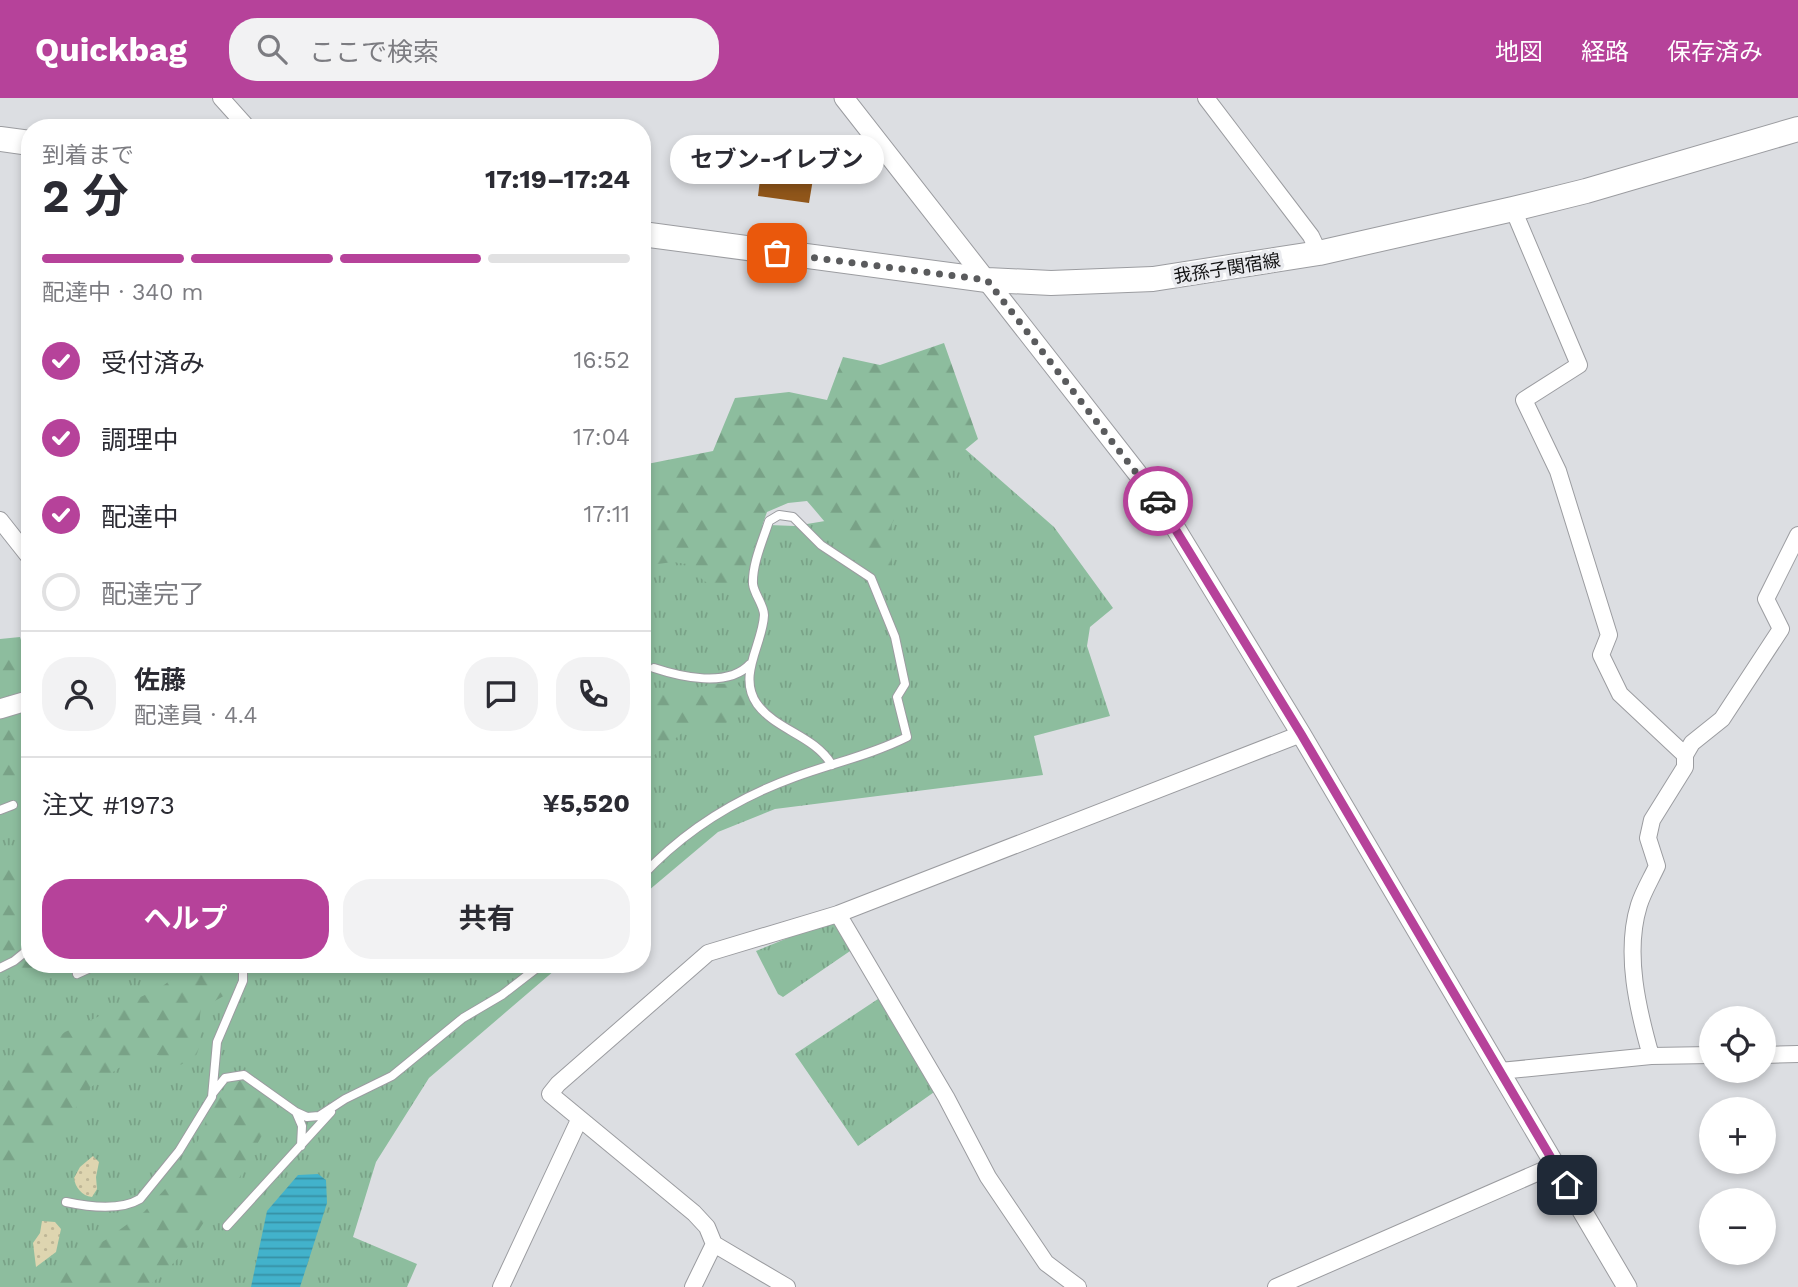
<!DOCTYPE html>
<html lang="ja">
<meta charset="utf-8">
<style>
body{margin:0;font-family:"Work Sans","Noto Sans JP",sans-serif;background:#f2f2f3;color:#2b2b33;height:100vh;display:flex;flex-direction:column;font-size:26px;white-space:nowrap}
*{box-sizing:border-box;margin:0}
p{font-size:23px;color:#7c7c81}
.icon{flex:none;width:38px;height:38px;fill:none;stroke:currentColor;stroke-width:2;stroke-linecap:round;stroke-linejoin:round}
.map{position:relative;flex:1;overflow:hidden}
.sheet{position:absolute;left:21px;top:21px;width:630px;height:854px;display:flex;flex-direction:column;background:#fff;border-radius:28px;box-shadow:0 4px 10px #0003}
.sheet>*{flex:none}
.buttons{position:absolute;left:1699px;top:908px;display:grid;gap:14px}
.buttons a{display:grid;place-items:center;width:77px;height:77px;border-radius:50%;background:#fff;box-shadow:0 4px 10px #0003;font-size:35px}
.pin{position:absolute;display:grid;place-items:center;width:60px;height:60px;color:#fff;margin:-30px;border-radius:14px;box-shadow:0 4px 10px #0006}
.courier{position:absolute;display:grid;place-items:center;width:70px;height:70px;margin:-35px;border:5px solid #b6429a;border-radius:50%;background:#fff;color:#222;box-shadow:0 2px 9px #0007}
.bubble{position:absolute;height:49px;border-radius:24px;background:#fff;box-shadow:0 4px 10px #0003;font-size:23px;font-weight:700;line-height:49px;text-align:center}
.head em{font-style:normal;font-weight:700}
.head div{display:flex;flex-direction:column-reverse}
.head{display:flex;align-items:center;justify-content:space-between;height:119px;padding:0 21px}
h1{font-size:46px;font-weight:700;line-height:52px}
.bar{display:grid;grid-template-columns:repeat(4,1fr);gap:10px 7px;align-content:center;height:84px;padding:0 21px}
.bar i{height:9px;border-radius:5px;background:#e1e1e2}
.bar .on{background:#b6429a}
.bar p{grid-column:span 4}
.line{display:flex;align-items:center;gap:18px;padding:0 21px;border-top:2px solid #e1e1e2}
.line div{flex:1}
.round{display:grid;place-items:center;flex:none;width:74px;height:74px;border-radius:28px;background:#f2f2f3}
ol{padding:0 21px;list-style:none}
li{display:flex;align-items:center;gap:21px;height:77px}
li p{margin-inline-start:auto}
li .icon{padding:7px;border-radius:50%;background:#b6429a;color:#fff;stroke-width:4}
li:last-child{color:#7c7c81}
li i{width:38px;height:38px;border:4px solid #e1e1e2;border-radius:50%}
.action{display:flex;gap:14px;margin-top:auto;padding:14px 21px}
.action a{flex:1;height:80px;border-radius:28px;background:#b6429a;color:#fff;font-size:28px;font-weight:700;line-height:80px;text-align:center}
.action a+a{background:#f2f2f3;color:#2b2b33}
header{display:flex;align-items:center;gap:42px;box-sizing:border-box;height:98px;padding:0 35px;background:#b6429a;color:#fff}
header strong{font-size:33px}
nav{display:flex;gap:38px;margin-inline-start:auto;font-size:24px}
.search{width:490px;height:63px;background:#f2f2f3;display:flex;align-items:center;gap:18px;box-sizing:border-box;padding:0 24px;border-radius:28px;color:#7c7c81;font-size:26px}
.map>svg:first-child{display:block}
</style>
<header>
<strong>Quickbag</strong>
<div class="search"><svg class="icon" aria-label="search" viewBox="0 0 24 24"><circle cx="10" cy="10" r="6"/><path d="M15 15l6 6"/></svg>ここで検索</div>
<nav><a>地図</a><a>経路</a><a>保存済み</a></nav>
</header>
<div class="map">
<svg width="1798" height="1189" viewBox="0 0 1798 1189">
<defs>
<pattern id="grass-tufts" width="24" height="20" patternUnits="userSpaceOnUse" patternTransform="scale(1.75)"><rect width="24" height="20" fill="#8dbd9e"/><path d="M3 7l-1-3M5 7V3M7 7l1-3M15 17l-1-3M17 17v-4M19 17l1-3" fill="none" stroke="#79a287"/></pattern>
<pattern id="forest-firs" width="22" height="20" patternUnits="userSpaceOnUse" patternTransform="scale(1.75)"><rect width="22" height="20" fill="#8dbd9e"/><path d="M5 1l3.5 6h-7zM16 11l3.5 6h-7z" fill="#79a287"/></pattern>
<pattern id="sand-dots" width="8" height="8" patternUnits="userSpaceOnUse" patternTransform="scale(1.75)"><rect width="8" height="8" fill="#ded5b0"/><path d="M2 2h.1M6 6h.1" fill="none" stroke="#beb696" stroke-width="1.8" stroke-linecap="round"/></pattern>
<pattern id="water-rules" width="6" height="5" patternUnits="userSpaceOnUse" patternTransform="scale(1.75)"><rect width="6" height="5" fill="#42b2cb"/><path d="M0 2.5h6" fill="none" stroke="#3690a4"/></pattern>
</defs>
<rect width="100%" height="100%" fill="#dcdee2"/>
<path fill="url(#grass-tufts)" d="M965 351 1054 429 1113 510 1090 529 1087 548 1110 618 1034 638 1043 677 775 711 718 734 642 798V422L795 428 849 419Z
M30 565V866H562L429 980 376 1064 353 1139 417 1166 407 1189H0V574Z
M832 822 853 851 783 899 778 896 756 853Z
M881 899 937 992 858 1048 795 956Z"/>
<path fill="url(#forest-firs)" d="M944 245 978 341 909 398 891 427 892 474C854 465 832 431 807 403L788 405 767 414 740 490C716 496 702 483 687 466L673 464 642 468V395L645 392 642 367 713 353 735 300 789 294 827 302 843 259 880 267Z
M20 539 30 570V593L0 601V541Z
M718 586H737L744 592 745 611 726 625 686 632 642 667V599Z
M30 613V677L0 685V621Z
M30 761V866H42L0 883V772Z
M192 866H238L227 896 201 911C197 930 205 944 194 961L180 967 153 955 132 961 91 989 54 1040 0 1095V990L32 959 65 934 160 890Z
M243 980 271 1001 276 1014 273 1024 261 1039 235 1088 210 1115 183 1156 148 1189H41L63 1167 107 1141 144 1114 175 1080 202 1036 211 1006Z"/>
<path fill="url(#sand-dots)" d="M93 1058 99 1064 96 1079 97 1091 92 1099C82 1098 75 1089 74 1080L80 1069Z
M42 1123 55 1124 61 1131 56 1154 36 1169 33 1145 40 1135Z"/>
<path fill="url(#water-rules)" d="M318 1076 326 1082 327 1105 300 1189H251L267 1113 298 1077Z"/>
<path fill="#90561a" d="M761 73 813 81 809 105 758 98Z"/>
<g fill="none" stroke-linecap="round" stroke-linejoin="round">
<g stroke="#9b9ca0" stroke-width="10">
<path id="service" d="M654 570C681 579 728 590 750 566
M0 712 13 707
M642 778C684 733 737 700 795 679 833 665 871 657 907 639L897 599 905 586 895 539 871 480 821 447 793 419 779 417 769 423C763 442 752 466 753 486 754 496 764 507 764 517 763 546 737 577 757 606 777 633 814 637 832 667
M0 870 14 863 30 850
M77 876 99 866
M213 995 225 980 244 977 296 1014 307 1019 319 1018 345 1001 392 978 463 920 502 897 542 866
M296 1014 302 1028 301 1048
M66 1104C89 1109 120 1113 140 1101L179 1053 212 999 217 944 243 883V866
M227 1128 331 1014"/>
</g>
<g stroke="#9b9ca0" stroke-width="18">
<path id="minor" d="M221 0 248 30
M1206 0 1311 138 1319 155
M1513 111 1579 267 1524 302 1558 373 1609 537 1601 557 1620 596 1685 657
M0 422 30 460
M838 816 946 999 988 1079 1046 1165 1078 1189
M1764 957 1798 956
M1651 958C1638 912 1624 855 1639 807 1643 794 1651 781 1657 768L1648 740 1652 722 1685 669V657L1692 645 1722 621 1781 531 1766 501 1798 437
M1500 973 1651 958 1712 957
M714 1146 707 1129 694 1115 550 996 558 986 708 855 838 816 1301 636
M501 1189 579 1022
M693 1189 714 1146 787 1189
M1276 1189 1555 1067"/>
</g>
<g stroke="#9b9ca0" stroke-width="21">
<path id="tertiary" d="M844 0 1159 403 1301 636 1627 1189
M0 611 30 602"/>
</g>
<g stroke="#9b9ca0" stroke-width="26">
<path id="primary" d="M0 41 30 45
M642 136 987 182 1051 185 1153 181 1319 155 1513 111 1586 93 1798 31"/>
</g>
<use href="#service" stroke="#fff" stroke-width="8"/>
<use href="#minor" stroke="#fff" stroke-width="16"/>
<use href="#tertiary" stroke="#fff" stroke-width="19"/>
<use href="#primary" stroke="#fff" stroke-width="24"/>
</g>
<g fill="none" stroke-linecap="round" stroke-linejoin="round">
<path stroke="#5a5b5d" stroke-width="7" stroke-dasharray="0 12.6" d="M777 155 987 182 1158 403"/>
<path stroke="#b6429a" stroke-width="9" d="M1158 403 1301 636 1567 1087"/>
</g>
<g text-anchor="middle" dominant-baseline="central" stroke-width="7" stroke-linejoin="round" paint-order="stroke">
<g font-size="18" fill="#141415" stroke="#eaebef">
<text transform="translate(1227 170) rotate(-9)">我孫子関宿線</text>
</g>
</g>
</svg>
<div class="buttons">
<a><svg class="icon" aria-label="locate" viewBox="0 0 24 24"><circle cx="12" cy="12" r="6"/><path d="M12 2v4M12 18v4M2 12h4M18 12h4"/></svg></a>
<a>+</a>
<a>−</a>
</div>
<div class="pin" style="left:777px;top:155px;background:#ea580c"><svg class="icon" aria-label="bag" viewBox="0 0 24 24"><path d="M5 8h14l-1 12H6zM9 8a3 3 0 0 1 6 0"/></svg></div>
<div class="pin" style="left:1567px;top:1087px;background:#1f2937"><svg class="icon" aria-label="home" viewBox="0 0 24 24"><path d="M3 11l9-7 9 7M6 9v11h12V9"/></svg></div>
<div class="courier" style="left:1158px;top:403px"><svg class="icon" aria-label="car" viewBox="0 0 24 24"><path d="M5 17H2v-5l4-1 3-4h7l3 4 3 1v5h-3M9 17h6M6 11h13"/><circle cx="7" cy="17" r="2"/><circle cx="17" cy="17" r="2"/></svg></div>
<div class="bubble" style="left:670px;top:37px;width:214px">セブン-イレブン</div>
<section class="sheet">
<div class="head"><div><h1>2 分</h1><p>到着まで</p></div><em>17:19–17:24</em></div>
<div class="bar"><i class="on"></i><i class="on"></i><i class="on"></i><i></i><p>配達中 · 340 m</p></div>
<ol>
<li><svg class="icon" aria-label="check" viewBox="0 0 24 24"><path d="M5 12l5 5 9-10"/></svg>受付済み<p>16:52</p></li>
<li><svg class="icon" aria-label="check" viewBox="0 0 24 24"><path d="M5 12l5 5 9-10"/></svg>調理中<p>17:04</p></li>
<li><svg class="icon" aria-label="check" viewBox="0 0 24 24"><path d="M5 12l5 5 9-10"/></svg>配達中<p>17:11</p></li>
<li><i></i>配達完了</li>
</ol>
<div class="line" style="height:126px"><a class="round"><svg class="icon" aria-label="person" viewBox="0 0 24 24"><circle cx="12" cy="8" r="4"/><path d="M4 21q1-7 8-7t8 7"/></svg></a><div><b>佐藤</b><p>配達員 · 4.4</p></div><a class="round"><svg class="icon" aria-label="chat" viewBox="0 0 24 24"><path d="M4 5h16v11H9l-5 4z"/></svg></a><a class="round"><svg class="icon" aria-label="phone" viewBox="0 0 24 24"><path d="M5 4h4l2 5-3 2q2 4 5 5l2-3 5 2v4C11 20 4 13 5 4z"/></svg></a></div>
<div class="line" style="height:91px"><div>注文 #1973</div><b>¥5,520</b></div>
<div class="action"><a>ヘルプ</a><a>共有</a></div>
</section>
</div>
